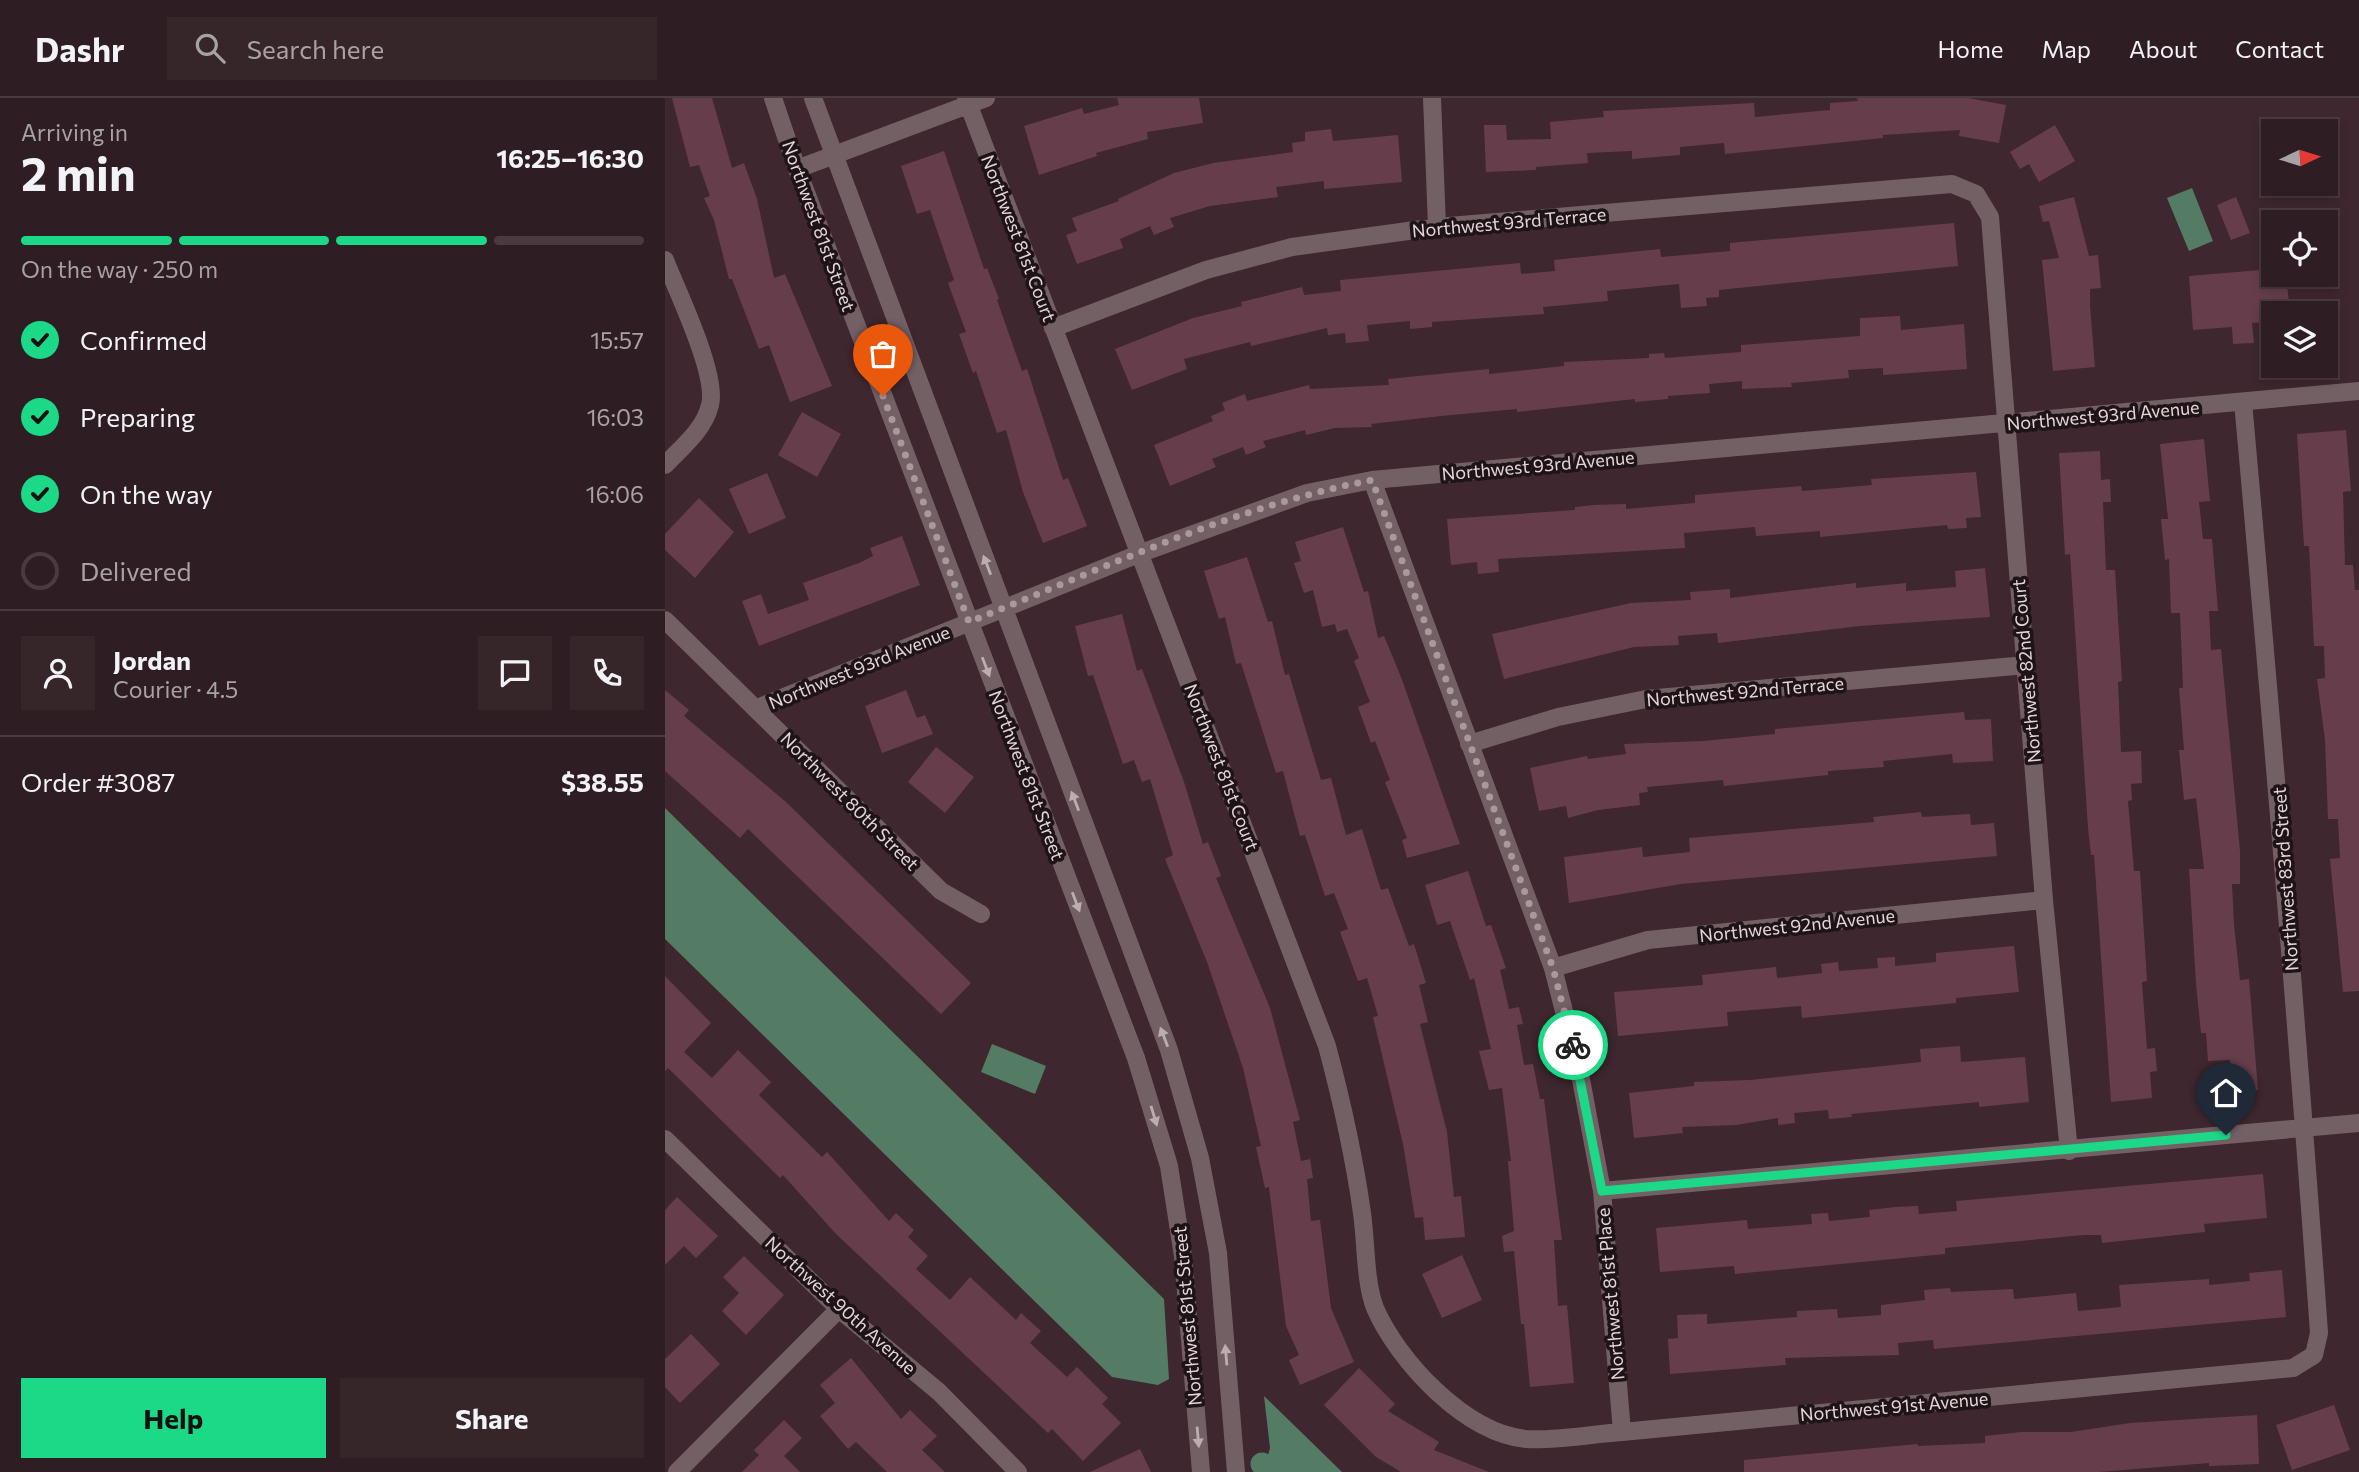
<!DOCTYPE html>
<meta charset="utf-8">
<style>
body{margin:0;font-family:Commissioner,sans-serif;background:#36262a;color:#f1f3f6;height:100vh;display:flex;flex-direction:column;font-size:26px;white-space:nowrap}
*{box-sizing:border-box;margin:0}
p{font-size:23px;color:#a7a2a5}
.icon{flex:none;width:38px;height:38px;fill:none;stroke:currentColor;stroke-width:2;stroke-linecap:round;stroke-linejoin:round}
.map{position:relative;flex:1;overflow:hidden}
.details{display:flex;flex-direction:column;background:#2e1d22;width:665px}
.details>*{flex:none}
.needle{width:46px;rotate:86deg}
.tools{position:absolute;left:1596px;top:21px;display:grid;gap:14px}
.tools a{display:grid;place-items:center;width:77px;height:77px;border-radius:0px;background:#2e1d22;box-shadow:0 4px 10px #0003,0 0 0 2px #493b40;font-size:35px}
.pin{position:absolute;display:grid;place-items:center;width:60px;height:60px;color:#fff;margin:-72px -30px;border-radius:50% 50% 50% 0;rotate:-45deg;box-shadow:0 0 7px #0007}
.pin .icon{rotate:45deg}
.courier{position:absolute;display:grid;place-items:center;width:70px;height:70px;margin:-35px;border:5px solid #1cd988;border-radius:50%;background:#fff;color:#222;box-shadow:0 2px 9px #0007}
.summary em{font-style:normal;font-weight:700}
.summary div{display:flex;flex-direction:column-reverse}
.summary{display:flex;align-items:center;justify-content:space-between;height:119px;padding:0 21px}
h1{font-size:46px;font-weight:700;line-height:52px}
.bar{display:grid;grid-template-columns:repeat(4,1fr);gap:10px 7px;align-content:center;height:84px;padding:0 21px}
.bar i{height:9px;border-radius:5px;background:#493b40}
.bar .selected{background:#1cd988}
.bar p{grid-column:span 4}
.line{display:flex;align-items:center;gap:18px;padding:0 21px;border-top:2px solid #493b40}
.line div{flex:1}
.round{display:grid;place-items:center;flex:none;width:74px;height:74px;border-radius:0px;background:#36262a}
ol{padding:0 21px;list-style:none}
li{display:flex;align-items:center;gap:21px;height:77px}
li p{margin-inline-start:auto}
li .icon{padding:7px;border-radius:50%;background:#1cd988;color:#111;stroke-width:4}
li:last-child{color:#a7a2a5}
li i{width:38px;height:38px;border:4px solid #493b40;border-radius:50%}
.button{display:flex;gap:14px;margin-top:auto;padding:14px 21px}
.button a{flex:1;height:80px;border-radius:0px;background:#1cd988;color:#111;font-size:28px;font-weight:700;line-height:80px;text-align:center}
.button a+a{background:#36262a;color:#f1f3f6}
header{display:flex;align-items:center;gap:42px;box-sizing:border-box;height:98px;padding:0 35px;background:#2e1d22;border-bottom:2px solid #493b40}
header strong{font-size:33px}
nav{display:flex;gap:38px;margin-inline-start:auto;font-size:24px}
.search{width:490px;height:63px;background:#36262a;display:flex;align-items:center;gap:18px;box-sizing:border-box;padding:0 24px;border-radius:0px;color:#a7a2a5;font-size:26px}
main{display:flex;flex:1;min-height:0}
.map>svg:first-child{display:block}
</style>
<header>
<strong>Dashr</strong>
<div class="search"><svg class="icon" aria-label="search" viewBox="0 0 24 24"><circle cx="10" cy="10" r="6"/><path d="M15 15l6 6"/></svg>Search here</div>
<nav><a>Home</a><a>Map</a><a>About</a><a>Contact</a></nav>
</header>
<main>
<section class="details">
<div class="summary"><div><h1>2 min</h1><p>Arriving in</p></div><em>16:25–16:30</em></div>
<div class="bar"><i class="selected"></i><i class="selected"></i><i class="selected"></i><i></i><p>On the way · 250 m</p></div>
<ol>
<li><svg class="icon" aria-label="check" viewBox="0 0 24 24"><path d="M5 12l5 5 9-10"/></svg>Confirmed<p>15:57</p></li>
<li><svg class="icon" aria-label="check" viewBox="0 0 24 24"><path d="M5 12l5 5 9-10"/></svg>Preparing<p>16:03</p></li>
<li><svg class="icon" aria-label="check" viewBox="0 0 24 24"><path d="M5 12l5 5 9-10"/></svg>On the way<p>16:06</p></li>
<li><i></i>Delivered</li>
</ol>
<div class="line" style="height:126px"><a class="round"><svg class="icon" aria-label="person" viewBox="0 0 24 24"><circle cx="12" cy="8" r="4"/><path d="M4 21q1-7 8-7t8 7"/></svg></a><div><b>Jordan</b><p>Courier · 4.5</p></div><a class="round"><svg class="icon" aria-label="chat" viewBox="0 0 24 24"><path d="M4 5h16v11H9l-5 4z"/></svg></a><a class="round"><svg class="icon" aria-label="phone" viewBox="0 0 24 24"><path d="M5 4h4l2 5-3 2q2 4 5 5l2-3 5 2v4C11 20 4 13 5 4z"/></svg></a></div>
<div class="line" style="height:91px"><div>Order #3087</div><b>$38.55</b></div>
<div class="button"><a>Help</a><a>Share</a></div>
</section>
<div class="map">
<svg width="1694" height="1374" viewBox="0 0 1694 1374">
<rect width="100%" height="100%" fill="#3e272e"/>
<path fill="#547c64" d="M1527 90 1548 143 1524 153 1502 100Z
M0 710 499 1201 504 1281 493 1287 447 1279 0 841Z
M327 946 381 968 370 996 316 974Z
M599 1298 677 1374H598L605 1350Z"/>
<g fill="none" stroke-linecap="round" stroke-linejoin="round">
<path stroke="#547c64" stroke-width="23" d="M597 1366 605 1374"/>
</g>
<path fill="#663e4b" d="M7 0H47L67 70 79 65 92 101 109 180 120 176 167 288 125 304 104 247 94 251 67 181H64L49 122 39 100 45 98 34 67 25 69Z
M452 0H534L538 25 482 34 483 41 431 55 432 58 374 77 359 28 417 10 419 16 454 7Z
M1192 0H1303L1341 7 1334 45 1294 38 1295 32 1218 37V40L1060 56 1059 45 1015 49V57L967 61V53L922 55 923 65 871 69V72L821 74 819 27H841L842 42 886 41 885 24 939 19 938 13 1089 5 1090 19 1165 12V5L1193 3Z
M1390 27 1410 63 1374 84 1364 66 1355 71 1345 54Z
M666 31 668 43 733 37 737 84 659 91V83L611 89 613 99 545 108 505 120 509 129 489 137 485 128 455 141 458 150 412 166 401 137 412 133 407 120 454 103 453 101 509 75 548 65 628 54 627 45 640 43V34Z
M279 53 319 171 322 170 334 201 332 202 357 273 362 271 398 382 403 380 422 428 378 445 358 394 341 332 332 335 311 273 308 275 294 236 301 234 283 185 289 182 265 112 252 116 236 68Z
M1409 99 1424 158 1433 157 1436 190 1425 191V208L1430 269 1388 273 1377 162 1394 160 1384 123 1378 124 1374 108Z
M1571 99 1585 135 1566 142 1552 107Z
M1289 125 1293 168 1054 192V199L1041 200 1042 208 1016 210 1014 186 942 193 943 203 878 209 879 216 767 224V229L745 231V223L702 227 704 243 681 245 680 235 663 237 662 230 586 248 585 244 519 261 522 271 467 292 450 251 528 220 577 208 576 204 637 189 639 197 676 193 675 182 855 165 856 176 890 173 889 162 995 151 996 159 1065 153V145Z
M1608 171V177H1621L1625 215H1608V223L1587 225 1589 245 1568 246 1567 229 1528 232 1524 178Z
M1235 218 1236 232 1299 226 1302 271 1218 277V270L1183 272 1184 280 1126 285 1127 289 1077 291V283L1044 286 1045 295 1003 298V301L970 304V301L852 314V311L776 318 706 326 707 329 670 330 641 337 640 332 598 343 601 349 581 357 578 349 547 361 551 369 505 388 489 347 548 323 546 318 560 312 557 305 580 296 582 303 644 287 645 291 724 287 723 281 824 271V276L899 268V264L984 260V256L999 255 1000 260 1076 254V247L1195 238V220Z
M137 314 176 336 152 379 113 357Z
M1681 332 1686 393 1678 394 1680 467H1688L1690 492H1694V893L1678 894 1665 761 1675 760 1673 721H1663L1660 642 1652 581 1660 580 1659 548H1649L1644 448H1639L1632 336Z
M1539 341 1545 403 1534 404 1538 441H1547L1553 513H1544L1546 552 1556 551 1575 753V786H1567L1569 827 1575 882 1584 881 1593 992 1567 994 1565 962 1543 963 1541 935H1536L1531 886 1524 771H1539L1531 700 1519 702 1514 652H1519L1514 590H1518L1515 515H1506L1504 461 1500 462 1496 421H1503L1495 346Z
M1435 353 1436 382 1445 381 1446 404H1438L1441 472H1450L1457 583 1453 584 1456 654 1476 653 1477 685 1466 686 1467 702 1463 703 1469 773H1475L1482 883 1477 884 1482 951 1490 950 1492 973 1485 974 1487 1000 1446 1004 1429 757H1426L1423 730 1405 456 1400 457 1394 355Z
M1311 374 1316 419 1301 420 1302 430 1283 431 1282 427 1155 439V433L1091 438 1090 429 1019 435 1020 450 833 461 834 474 813 476 812 464 786 467 782 421 910 412V409L929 407 961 406V411L1030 405V397L1136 388 1137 393 1207 387 1206 381Z
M102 375 121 420 84 436 64 391Z
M34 400 69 434 30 480 0 452V436Z
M678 429 699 494 703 493 713 540 719 538 736 579 795 746 742 760 737 742 742 740 720 684 725 682 710 643 706 645 693 609 705 604 689 563 694 560 682 531 672 534 670 526 657 529 648 492 639 495 629 465 636 463 630 444Z
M237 438 255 487 94 548 77 503 96 496 103 516 144 502 138 485 194 465 208 458 205 450Z
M582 459 603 524 607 523 620 577 624 576 656 682 666 680 681 737 697 731 716 792 723 790 744 848 749 846 761 885 754 887 763 924 755 926 782 1034 789 1099 796 1098 800 1139 760 1142 758 1119 750 1120 738 1046 708 919 713 918 702 880 693 883 675 834 683 831 669 795 660 798 640 737 635 738 618 673 611 675 576 565 571 566 560 519 554 521 539 473Z
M1320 470 1325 519 1195 528 1053 545 1052 535 1013 538 1014 547 969 549 839 581 827 536 966 505 1026 502 1025 494 1065 491V500L1191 485V490L1241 485V493L1291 489 1290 473Z
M457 516 472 573 477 571 519 684 538 746 543 744 556 778 551 780 605 910 635 1022 628 1024 636 1063 645 1061 648 1080 642 1081 646 1123 655 1122 666 1210 689 1264 635 1287 624 1262 634 1257 621 1228 604 1089 600 1090 591 1049 596 1048 578 970 542 864 500 761 508 757 485 681 477 684 469 662 458 666 428 577 423 578 410 528Z
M0 592 24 612 19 618 121 704 306 885 276 916 83 731 75 740 0 673Z
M241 592 252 620 260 617 268 636 217 655 200 608Z
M1299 614 1300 622 1326 621 1328 663 1288 665 1287 656 1218 663 1219 669 1163 673V677L1059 688 1058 682 982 689 983 694 974 695 975 707 933 712 903 720 901 708 874 713 865 670 922 658 923 661 961 656 959 646 1038 643 1110 636V631Z
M271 649 309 679 280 715 243 684Z
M1256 714 1257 719 1305 716 1306 727 1329 725 1332 758 1016 786 904 805 899 759 977 749 978 759 1025 754 1024 740 1209 724 1208 719Z
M803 773 821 828 826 827 841 870 835 872 844 911 854 909 858 926 852 927 859 967 868 966 875 1001H879L897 1142H889L893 1208 902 1207 909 1285 865 1289 859 1226H856L849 1153 839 1154 837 1138 849 1133 843 1063H846L837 990 824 992 814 953 826 951 809 880 805 882 785 823 772 827 760 787Z
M1349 848 1354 894 1291 900V905L1137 920 1136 908 1062 914 1063 928 953 938 949 894 1038 887 1037 877 1111 869 1112 880 1157 875 1156 866 1173 864 1174 873 1213 870 1212 860 1230 859V868L1271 864V855Z
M0 878 46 925 19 954 47 980 73 952 106 984 94 997 157 1059 162 1054 224 1123 231 1115 249 1132 243 1139 263 1158 251 1171 285 1202 305 1179 351 1222 356 1215 376 1233 365 1245 402 1279 412 1269 443 1300 437 1306 456 1325 418 1363 387 1331 383 1335 171 1136 118 1077 115 1080 3 970 0 973Z
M1295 948 1296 964 1360 959 1364 1004 1314 1009V1004L1186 1016 1187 1019 1164 1021 1163 1012 1129 1015 1130 1025 1113 1027V1020L1071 1027 1017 1029 1018 1035 969 1040 964 995 1029 988V984L1085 982 1256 964 1255 951Z
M1598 1076 1602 1120 1539 1126 1540 1134 1437 1145 1436 1137H1419L1280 1150V1156L1070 1176 1069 1168 995 1174 991 1130 1082 1122 1083 1131 1147 1126 1146 1116 1163 1115 1164 1123 1205 1119 1204 1112 1230 1109 1253 1108 1254 1116 1292 1113 1291 1103Z
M12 1099 53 1138 31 1160 19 1148 0 1167V1112Z
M797 1157 817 1202 777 1220 757 1176Z
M79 1158 119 1197 81 1237 57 1213 74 1195 58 1179Z
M1617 1172 1621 1219 1269 1251 1268 1242 1233 1245 1234 1257 1120 1260 1121 1267 1005 1276 1003 1241 1013 1240 1012 1217 1042 1216V1226L1132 1219V1213L1172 1211 1173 1220 1216 1217V1207L1260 1202 1259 1192 1285 1190 1286 1194 1348 1191 1349 1201 1411 1195 1413 1213 1456 1209 1454 1187 1544 1181V1187L1585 1183 1584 1175Z
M26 1236 55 1266 15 1305 0 1289V1261Z
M186 1260 236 1321 245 1312 272 1338 257 1352 280 1374H222L191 1344 183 1351 155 1318 170 1305 155 1287Z
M694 1270 730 1306 723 1313 774 1344 769 1352 824 1374H736L711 1359 659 1307Z
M1669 1307 1685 1352 1627 1372 1611 1327Z
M1592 1317 1594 1366 1544 1368V1365L1434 1374H1079V1362L1253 1346V1348L1320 1345V1338L1356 1334H1406L1465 1325Z
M119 1322 137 1340 119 1358 135 1374H77L94 1357 89 1352Z
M475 1351 486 1374H425Z"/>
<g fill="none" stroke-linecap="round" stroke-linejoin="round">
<path stroke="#736065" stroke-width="18" d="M301 0 662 948C677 1004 689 1058 697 1115 701 1142 700 1185 710 1210 733 1263 800 1335 861 1341 892 1343 926 1336 957 1334L1628 1270 1649 1257 1654 1235C1632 924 1606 614 1578 304
M767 0 772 129
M132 71 321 0
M0 162C12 193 53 277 45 307 39 332 17 349 0 367
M388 230 541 172 627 149 772 129 1287 86 1311 96 1325 119 1379 802 1404 1053
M707 382 888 870 915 976 937 1093 957 1334
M0 522 276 793 316 816
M92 610 476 455 642 395 707 382 1694 293
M804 646 893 619 981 601 1361 567
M888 870 983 842 1379 802
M0 1041 174 1211 274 1294 353 1374
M937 1093 1694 1025
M12 1374 174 1211"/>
<path stroke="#736065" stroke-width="18" d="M108 0 132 71 471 960 504 1068 518 1158 536 1374
M148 0 504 952 535 1060 553 1155 571 1374"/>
</g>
<defs><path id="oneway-solid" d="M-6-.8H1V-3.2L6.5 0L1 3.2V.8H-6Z" transform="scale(1.75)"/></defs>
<g fill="#bdacb0">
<use href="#oneway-solid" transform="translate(322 467) rotate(-111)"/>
<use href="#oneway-solid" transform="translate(321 569) rotate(69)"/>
<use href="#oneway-solid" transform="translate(410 703) rotate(-111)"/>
<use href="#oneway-solid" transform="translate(411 804) rotate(69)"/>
<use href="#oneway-solid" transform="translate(499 939) rotate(-111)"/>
<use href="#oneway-solid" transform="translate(489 1018) rotate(73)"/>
<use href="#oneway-solid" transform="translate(561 1257) rotate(-95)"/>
<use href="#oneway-solid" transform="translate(533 1339) rotate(85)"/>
</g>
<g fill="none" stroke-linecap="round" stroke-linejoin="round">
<path stroke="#ab989d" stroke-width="7" stroke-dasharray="0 12.6" d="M218 298 304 524C435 472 567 409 707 382L888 870 908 947"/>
<path stroke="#1cd988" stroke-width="9" d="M908 947 937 1093 1561 1037"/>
</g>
<g text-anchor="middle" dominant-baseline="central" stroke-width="7" stroke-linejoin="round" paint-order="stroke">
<g font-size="18" fill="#e5d5d9" stroke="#1e1417">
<text transform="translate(844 124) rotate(-5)">Northwest 93rd Terrace</text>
<text transform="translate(154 128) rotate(70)">Northwest 81st Street</text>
<text transform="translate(354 140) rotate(69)">Northwest 81st Court</text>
<text transform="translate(1438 317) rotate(-5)">Northwest 93rd Avenue</text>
<text transform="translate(873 367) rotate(-5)">Northwest 93rd Avenue</text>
<text transform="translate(194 569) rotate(-22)">Northwest 93rd Avenue</text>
<text transform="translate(1361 573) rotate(-95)">Northwest 82nd Court</text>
<text transform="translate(1080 593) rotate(-5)">Northwest 92nd Terrace</text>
<text transform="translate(557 669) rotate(69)">Northwest 81st Court</text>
<text transform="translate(362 677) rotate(69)">Northwest 81st Street</text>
<text transform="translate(185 703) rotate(45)">Northwest 80th Street</text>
<text transform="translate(1620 781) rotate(-94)">Northwest 83rd Street</text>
<text transform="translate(1132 827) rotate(-6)">Northwest 92nd Avenue</text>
<text transform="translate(945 1196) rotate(-95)">Northwest 81st Place</text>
<text transform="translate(176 1207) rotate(42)">Northwest 90th Avenue</text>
<text transform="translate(522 1218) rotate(-95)">Northwest 81st Street</text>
<text transform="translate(1229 1308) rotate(-5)">Northwest 91st Avenue</text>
</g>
</g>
</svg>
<div class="tools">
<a><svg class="needle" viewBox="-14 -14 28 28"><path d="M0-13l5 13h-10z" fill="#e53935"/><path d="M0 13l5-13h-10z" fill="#a7a2a5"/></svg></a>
<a><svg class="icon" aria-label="locate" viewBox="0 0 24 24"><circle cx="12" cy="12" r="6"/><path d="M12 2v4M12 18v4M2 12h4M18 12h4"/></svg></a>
<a><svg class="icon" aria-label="layers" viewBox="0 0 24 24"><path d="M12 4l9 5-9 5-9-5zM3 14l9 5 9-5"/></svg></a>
</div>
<div class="pin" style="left:218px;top:298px;background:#ea580c"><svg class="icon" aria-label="bag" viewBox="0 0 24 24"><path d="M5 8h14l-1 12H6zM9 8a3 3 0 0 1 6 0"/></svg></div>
<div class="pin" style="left:1561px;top:1037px;background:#1f2937"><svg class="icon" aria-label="home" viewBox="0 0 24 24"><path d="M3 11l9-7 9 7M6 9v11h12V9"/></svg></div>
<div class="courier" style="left:908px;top:947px"><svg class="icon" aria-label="bike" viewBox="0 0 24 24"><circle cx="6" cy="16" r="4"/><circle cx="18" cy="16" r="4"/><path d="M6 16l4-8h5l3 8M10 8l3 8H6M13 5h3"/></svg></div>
</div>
</main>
